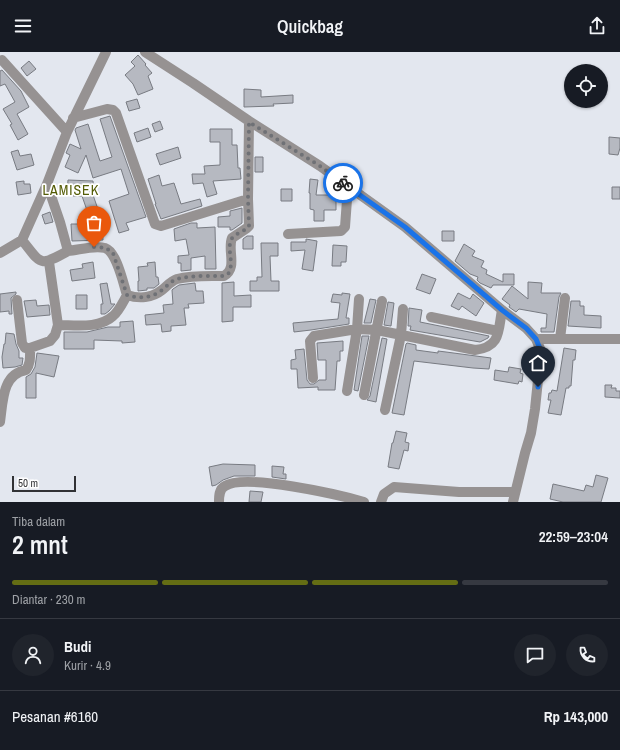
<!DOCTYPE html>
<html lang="id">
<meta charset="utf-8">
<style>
body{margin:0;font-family:"Archivo Narrow",sans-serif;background:#20242c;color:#f1f3f6;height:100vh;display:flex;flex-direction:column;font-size:15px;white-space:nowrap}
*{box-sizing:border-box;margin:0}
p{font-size:13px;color:#9ea1a6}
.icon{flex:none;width:22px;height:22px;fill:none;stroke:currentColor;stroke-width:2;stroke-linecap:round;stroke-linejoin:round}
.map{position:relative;height:450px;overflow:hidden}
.sheet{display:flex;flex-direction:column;background:#171b24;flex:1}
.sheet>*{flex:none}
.tools{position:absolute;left:564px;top:12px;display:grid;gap:8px}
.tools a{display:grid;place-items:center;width:44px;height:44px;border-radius:50%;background:#171b24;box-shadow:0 1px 3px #0004;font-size:20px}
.scale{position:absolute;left:12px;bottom:10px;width:64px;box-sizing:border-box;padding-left:4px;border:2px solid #313235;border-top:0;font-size:11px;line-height:14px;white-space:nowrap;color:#313235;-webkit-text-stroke:3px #fff;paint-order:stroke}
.pin{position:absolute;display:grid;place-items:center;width:34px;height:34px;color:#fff;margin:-41px -17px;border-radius:50% 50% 50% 0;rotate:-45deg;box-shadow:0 0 4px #0007}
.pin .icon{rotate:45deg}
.courier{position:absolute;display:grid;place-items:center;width:40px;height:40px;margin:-20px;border:3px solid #1a73e8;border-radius:50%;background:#fff;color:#222;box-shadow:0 1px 5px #0007}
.head em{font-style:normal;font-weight:600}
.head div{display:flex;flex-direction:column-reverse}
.head{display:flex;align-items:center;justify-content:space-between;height:68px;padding:0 12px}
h1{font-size:26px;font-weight:600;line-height:30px}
.bar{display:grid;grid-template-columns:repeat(4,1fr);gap:6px 4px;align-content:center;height:48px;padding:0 12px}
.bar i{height:5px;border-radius:3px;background:#363941}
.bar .on{background:#646d14}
.bar p{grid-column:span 4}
.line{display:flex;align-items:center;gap:10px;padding:0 12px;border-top:1px solid #363941}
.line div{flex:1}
.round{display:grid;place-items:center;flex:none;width:42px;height:42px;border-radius:21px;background:#20242c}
header{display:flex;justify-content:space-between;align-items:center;height:52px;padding:0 12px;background:#171b24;font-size:18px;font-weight:600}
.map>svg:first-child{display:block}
</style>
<header><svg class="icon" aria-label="menu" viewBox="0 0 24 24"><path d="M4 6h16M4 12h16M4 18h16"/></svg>Quickbag<svg class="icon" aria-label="share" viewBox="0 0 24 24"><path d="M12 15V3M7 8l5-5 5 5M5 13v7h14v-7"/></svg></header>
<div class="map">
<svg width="620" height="450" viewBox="0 0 620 450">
<rect width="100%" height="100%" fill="#e3e7ef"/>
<path fill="#b6b9c1" stroke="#787b82" d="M138 3 146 12 145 13 152 21 148 24 153 37 138 43 133 32 125 23 135 14 131 10Z
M29 9 36 17 27 24 21 16Z
M2 18 21 39 29 55 17 62 28 82 18 88 10 73 12 72 3 57 15 50 5 32 0 34V19Z
M244 37 261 38V45L293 43V51L273 52 274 54 244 55Z
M137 47 140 56 129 59 126 50Z
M110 64 146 165 126 171 129 178 119 181 109 149 129 142 121 117 93 126 86 103 78 121 65 115 70 103 66 101 70 92 81 97 75 78 76 76 88 72 100 109 112 105 100 67Z
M160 69 163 77 155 80 152 72Z
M148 76 151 85 137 90 134 81Z
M210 77H232V93H237L238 116H240L241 127 213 129 217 142 207 145 203 131 193 132 192 122H205L204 114 220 113V90H210Z
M609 85 620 86V96L618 103 609 102Z
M178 95 181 106 160 113 156 102Z
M18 98 20 104 31 102 34 113 17 118 11 100Z
M255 105H263V120H255Z
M159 123 162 134 174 131 181 152 200 147 202 154 161 167 155 152H156L148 127Z
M310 127 318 128 316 143H336V158H324V169H314V158L310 157V141H309Z
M68 128 93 129 94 140H92L101 166H102L103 188 72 189 71 172H78V167H90L82 144H73V142H67Z
M24 129V132H30L31 141 18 143 16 130Z
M612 135H620V147H612Z
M281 137H292V149H281Z
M242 156V171L232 178H230V175H218V165L230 164V159Z
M50 160 53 170 45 172 42 163Z
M191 171H197V176L215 175 216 217H205V204L191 206V218L181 219V211H178V204L189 203 186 187 175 189 174 177Z
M442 179H454V189H442Z
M247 184H253V197H243V187Z
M306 187 317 189 313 219 302 217 305 198 291 199V190H306Z
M261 191H278V204H270L271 229H279V239H250V229H257V225H262Z
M464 192 475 199 472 204 484 209 481 215 487 218 486 222 503 230V222H514V233H493L491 236 480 231 477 228 478 225 470 222 455 209Z
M333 193 347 194 346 210H341V214H332Z
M93 210 95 226 72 229 70 218 83 216 82 212Z
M155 210 156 225H158L159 232 154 236H147V238L138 239V229H139L138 215 148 214 147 211Z
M422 222 436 227 430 242 416 237Z
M234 230V244L251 243V255H233V269L222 270V231Z
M528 230 542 231 541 241H561L559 245 554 280H541V276H546L547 262 519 257 516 260 509 255 510 253 502 247 512 234 528 247Z
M107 231 111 252H115L109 259 105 262H101V252H103L100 232Z
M195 231 196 239H203L204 251 188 252 189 256H184L186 273 171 274V279L162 280 161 272 146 273 145 263 164 261 163 253 173 252 172 238 173 237 179 233Z
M16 240V242L11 246 12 262H9V259L0 260V242Z
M342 241 350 242 346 266H349V272L311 278 294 280 293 271 338 267 340 251 331 250 333 242 342 243Z
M458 241 470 247 473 242 484 251 476 264 462 254 459 258 451 254Z
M76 243H87V257H76Z
M370 247 376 248 371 271H364Z
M36 248 37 254 49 253 50 263 27 265 24 249Z
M571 249H580V254H584V263L601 264V276L568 274Z
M388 250 394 251 391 274 384 273Z
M409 256 422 258 420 270 489 284 488 286 480 290 410 278 411 274H408Z
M133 269 135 290 122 291V289L94 288V297H64V280H87L108 275H120V270Z
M6 281 14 282 16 292 19 299V306H23L22 313 15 315 3 316 2 305 4 292H5Z
M362 284H369L358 339 354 338Z
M382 286 387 287 376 350 367 348 370 344Z
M343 289V299H340V309H337L335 338H318V335L298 336 297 317H291V308L296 307 295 298 304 297 307 328 310 332H314L319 328H326V308H318L317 291Z
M407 291 416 293V298L438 301V299L446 300 491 306 489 317 473 316 414 309 404 363 392 361 406 292Z
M564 296 576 298 575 308H573L571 334H569V336H566L561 363 548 361 551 348H548L549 341H551L552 338 557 339Z
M37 301 59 304 54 325 36 321V346H26V325L31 322 35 315Z
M509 315 521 317 520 321 523 322 522 330 519 329 518 332 494 328 495 318 508 320Z
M605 333H612L611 336H616V339H620V346L605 345Z
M396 379 407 381 405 390 409 391 408 399 404 398 399 417 388 415 392 391H393Z
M223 412 255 413V424H234L223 428 216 433 212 434 209 415Z
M272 414 284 415 283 422H286V427L272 425Z
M596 423 608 426 601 450H563L550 447 553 432 584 439 586 433 593 435Z
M250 439 263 440 261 450H249Z"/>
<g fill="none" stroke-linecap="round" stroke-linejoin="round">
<path stroke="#969292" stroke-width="10" d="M145 0 193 31 249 69 320 114 405 175 502 258 526 276 536 287 541 299 535 357 531 381 525 401 513 450
M2 8 67 80
M73 66 107 57 113 58 116 61 155 172 161 174 248 147
M47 132 60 170 68 199C79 198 94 193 105 196 117 200 123 231 127 243 139 247 152 246 162 238 167 234 171 229 177 227 192 223 209 224 224 224 238 216 227 198 232 186L247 176 249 174 248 147 249 69
M288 182 341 179 345 175 348 134
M22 188C42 213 39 215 68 199
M0 201 22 188 47 132 67 80 106 0
M49 210 58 273
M17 248 22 291 25 296H30
M431 265 498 279
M536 287H620
M560 287 565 246
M313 326 310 289 314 284 357 277 377 278 475 298C501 295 498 279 502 258
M347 339 357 277 359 247
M364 343 382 249
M385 358 401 283 403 257
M0 370C3 350 2 322 26 318 31 311 30 304 30 296L50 289 55 283 58 273C75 273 99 277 113 264 119 259 123 250 127 243
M219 450C219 444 219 437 225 434 245 421 340 443 364 450
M381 450 384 442 394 435 459 440H514"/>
</g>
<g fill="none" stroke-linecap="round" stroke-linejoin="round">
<path stroke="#6f7176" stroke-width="4" stroke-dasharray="0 7.2" d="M94 195C102 195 108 196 113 201L127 243C139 247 152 246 162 238 167 234 171 229 177 227 192 223 209 224 224 224L229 221C234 210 227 198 231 188 234 181 245 180 249 174L248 147 249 70 320 114 343 131"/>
<path stroke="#1a73e8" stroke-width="5" d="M343 131 405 175 502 258 526 276 536 287 541 299 538 335"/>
</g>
<g text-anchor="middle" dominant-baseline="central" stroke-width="3.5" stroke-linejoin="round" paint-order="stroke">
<g font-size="14" letter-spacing="1" fill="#545c06" stroke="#fff">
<text x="71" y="138">LAMISEK</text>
</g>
</g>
</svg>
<div class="tools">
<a><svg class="icon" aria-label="locate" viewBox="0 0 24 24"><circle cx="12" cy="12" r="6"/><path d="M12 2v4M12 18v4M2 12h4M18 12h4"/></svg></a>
</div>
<div class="scale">50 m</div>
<div class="pin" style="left:94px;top:195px;background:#ea580c"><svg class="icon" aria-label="bag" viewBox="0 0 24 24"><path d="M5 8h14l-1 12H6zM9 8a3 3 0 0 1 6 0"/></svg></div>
<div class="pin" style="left:538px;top:335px;background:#1f2937"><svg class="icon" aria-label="home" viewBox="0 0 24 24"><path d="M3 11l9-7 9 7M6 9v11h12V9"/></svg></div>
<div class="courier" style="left:343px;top:131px"><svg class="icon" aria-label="bike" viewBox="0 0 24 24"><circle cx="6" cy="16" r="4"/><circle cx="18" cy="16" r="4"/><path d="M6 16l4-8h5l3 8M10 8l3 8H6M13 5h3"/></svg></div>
</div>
<section class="sheet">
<div class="head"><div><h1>2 mnt</h1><p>Tiba dalam</p></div><em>22:59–23:04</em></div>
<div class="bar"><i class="on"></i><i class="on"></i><i class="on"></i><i></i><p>Diantar · 230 m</p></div>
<div class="line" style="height:72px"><a class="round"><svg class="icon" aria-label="person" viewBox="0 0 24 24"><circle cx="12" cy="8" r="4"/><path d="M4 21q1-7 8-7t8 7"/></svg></a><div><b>Budi</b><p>Kurir · 4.9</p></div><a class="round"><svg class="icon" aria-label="chat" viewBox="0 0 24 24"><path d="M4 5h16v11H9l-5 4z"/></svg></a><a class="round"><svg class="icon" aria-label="phone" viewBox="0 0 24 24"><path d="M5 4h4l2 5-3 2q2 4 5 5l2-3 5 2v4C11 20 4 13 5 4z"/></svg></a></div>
<div class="line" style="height:52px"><div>Pesanan #6160</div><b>Rp 143,000</b></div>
</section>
